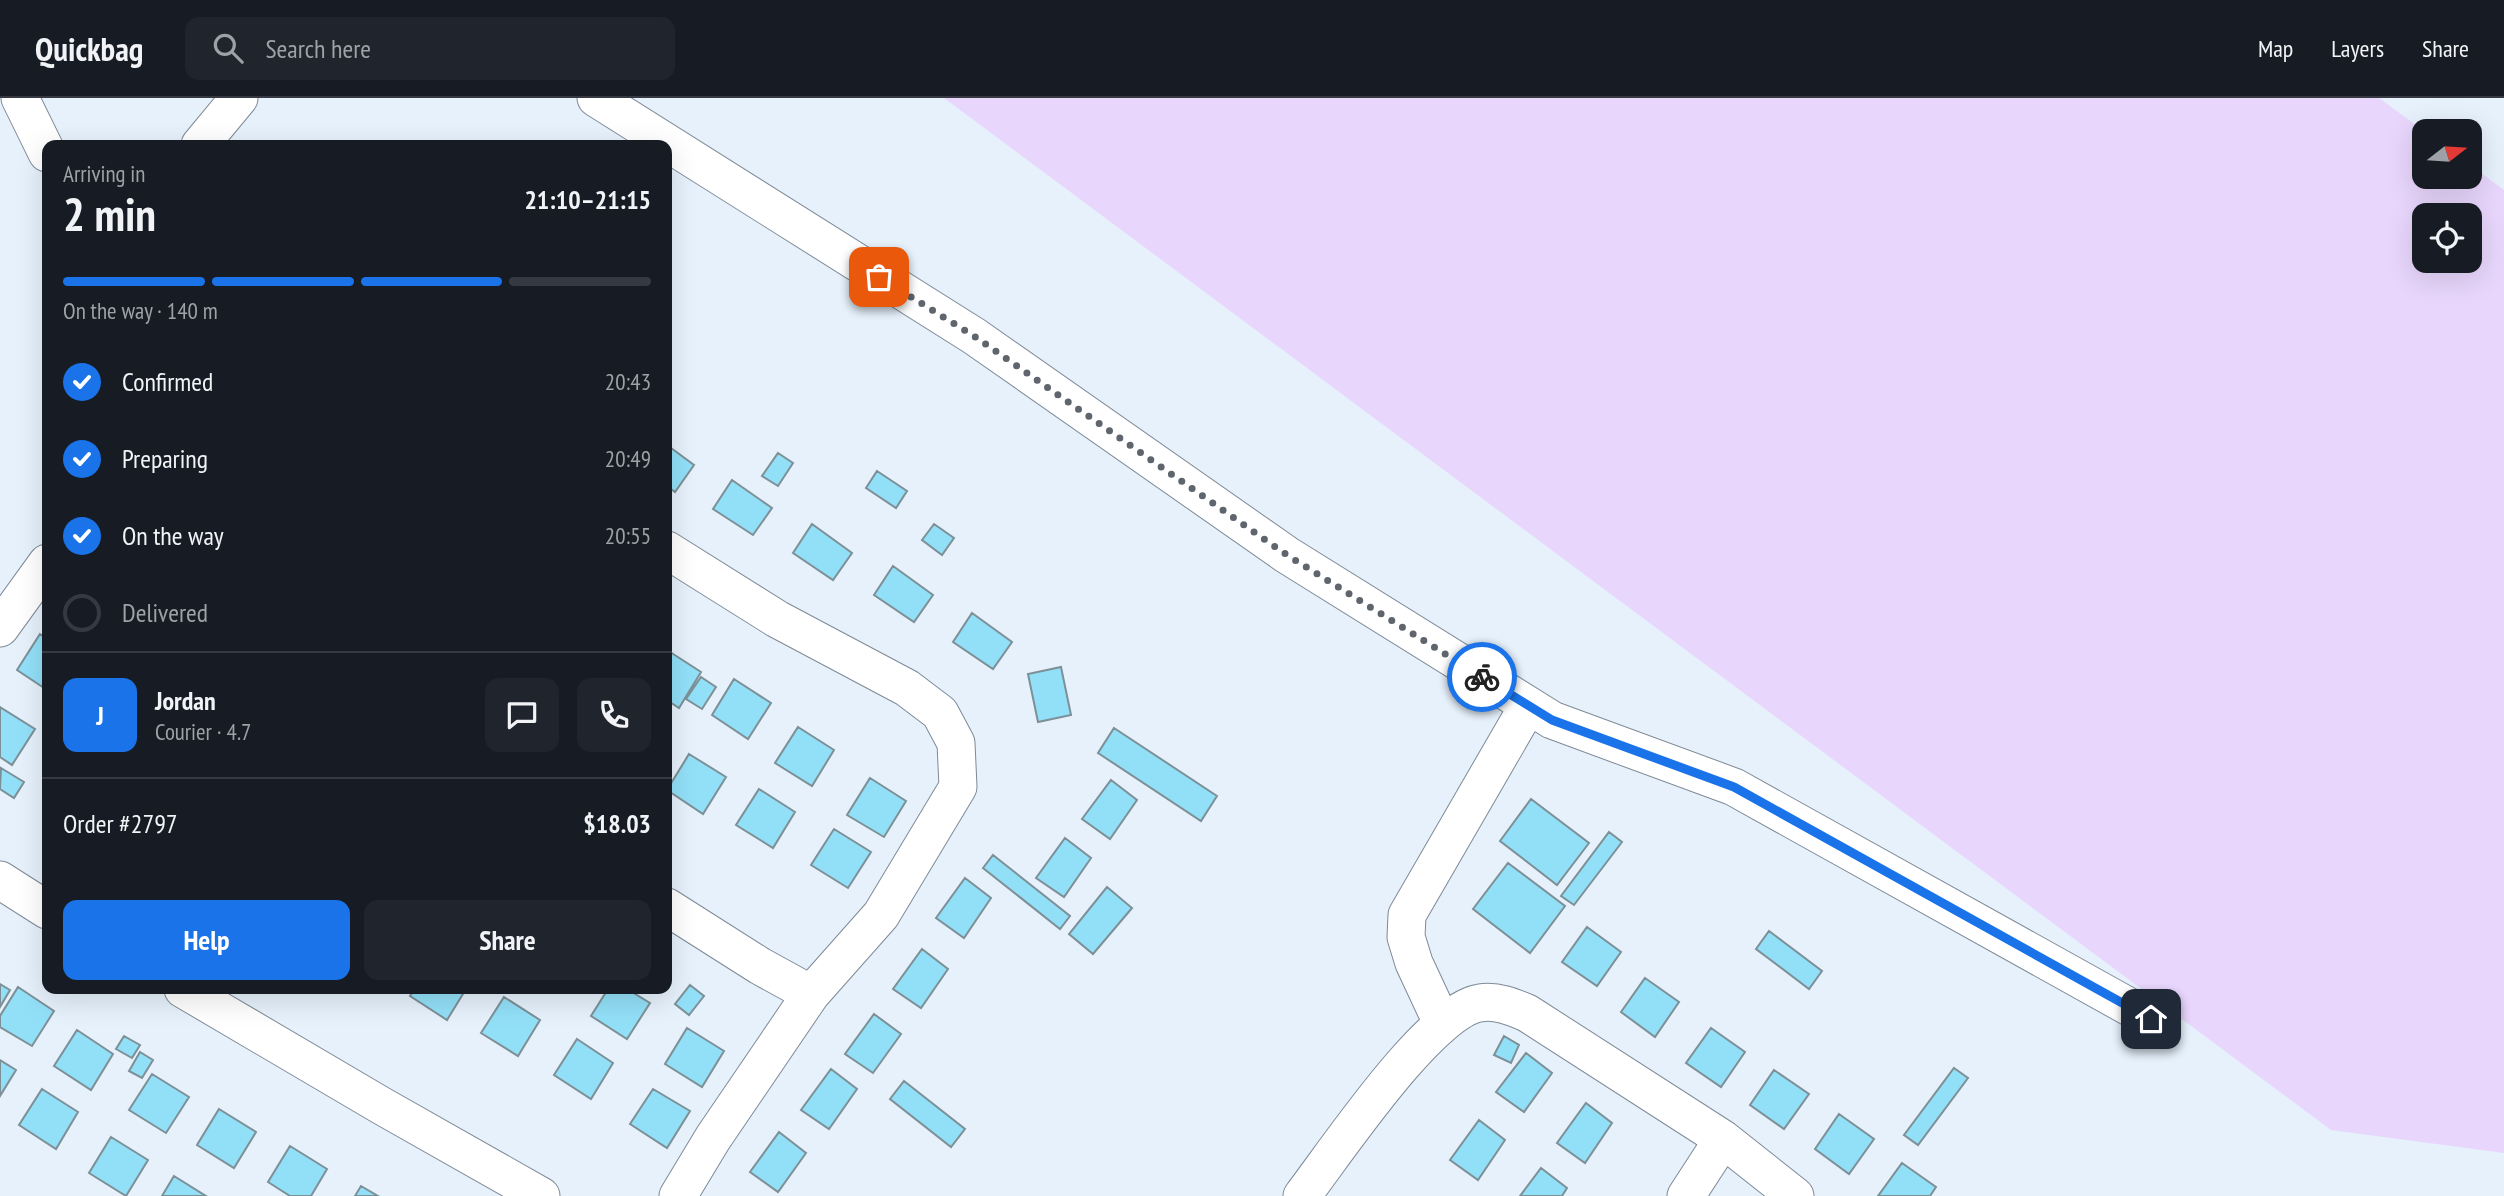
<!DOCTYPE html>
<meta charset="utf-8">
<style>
body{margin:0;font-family:"PT Sans Narrow",sans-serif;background:#20242c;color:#f1f3f6;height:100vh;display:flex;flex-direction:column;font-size:26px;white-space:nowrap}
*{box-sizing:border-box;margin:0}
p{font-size:23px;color:#9ea1a6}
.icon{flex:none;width:38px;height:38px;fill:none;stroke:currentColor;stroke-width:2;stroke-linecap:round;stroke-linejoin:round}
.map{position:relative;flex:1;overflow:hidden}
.drawer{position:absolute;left:42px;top:42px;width:630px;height:854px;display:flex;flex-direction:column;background:#171b24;border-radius:14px;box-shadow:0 7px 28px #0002}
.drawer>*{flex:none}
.needle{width:46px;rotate:73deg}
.tools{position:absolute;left:2412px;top:21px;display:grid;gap:14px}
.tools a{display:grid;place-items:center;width:70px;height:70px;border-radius:14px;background:#171b24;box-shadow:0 7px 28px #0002;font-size:35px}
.pin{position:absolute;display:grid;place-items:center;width:60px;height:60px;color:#fff;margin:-30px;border-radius:14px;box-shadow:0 4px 10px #0006}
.courier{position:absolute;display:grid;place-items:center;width:70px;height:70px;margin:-35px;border:5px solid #1a73e8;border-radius:50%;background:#fff;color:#222;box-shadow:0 2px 9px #0007}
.head em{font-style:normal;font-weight:700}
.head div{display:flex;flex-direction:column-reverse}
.head{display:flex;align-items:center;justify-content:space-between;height:119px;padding:0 21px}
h1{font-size:46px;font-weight:700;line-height:52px}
.bar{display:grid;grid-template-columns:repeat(4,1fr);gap:10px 7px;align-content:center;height:84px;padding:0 21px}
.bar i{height:9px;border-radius:5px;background:#363941}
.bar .selected{background:#1a73e8}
.bar p{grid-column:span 4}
.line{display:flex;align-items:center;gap:18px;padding:0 21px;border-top:2px solid #363941}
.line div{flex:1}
.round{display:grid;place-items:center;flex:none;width:74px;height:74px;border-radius:14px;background:#20242c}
ol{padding:0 21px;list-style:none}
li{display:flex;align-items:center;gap:21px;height:77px}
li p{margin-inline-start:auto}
li .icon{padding:7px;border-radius:50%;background:#1a73e8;color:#fff;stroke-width:4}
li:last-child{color:#9ea1a6}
li i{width:38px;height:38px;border:4px solid #363941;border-radius:50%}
.primary-button{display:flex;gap:14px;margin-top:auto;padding:14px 21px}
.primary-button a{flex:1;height:80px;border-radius:14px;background:#1a73e8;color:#fff;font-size:28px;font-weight:700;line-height:80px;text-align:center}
.primary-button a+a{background:#20242c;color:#f1f3f6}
header{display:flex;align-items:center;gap:42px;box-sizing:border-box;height:98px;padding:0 35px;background:#171b24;border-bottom:2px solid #363941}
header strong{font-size:33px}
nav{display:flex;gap:38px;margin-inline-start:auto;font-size:24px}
.search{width:490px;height:63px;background:#20242c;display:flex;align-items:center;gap:18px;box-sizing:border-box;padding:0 24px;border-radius:14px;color:#9ea1a6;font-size:26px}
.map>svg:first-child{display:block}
</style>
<header>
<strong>Quickbag</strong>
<div class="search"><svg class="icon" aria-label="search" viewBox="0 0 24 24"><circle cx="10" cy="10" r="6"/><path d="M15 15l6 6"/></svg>Search here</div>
<nav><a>Map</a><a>Layers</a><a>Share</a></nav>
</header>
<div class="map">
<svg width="2504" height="1098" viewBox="0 0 2504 1098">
<rect width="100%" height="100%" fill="#e6f1fc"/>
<path fill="#e8d6fc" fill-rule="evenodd" d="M944 0H2379L2424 33V79H2469V66L2504 92V1055L2331 1032ZM2424 117H2469V163H2424Z"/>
<path fill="#92e0f8" stroke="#7d9097" stroke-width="2" d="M667 347 694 367 675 394 667 388Z
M778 355 793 365 778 388 762 378Z
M877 373 907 393 896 410 866 390Z
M732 382 772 410 753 437 713 411Z
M812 426 852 455 833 482 793 455Z
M934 426 954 440 942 457 922 442Z
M893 468 933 497 914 524 874 497Z
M972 515 1012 544 993 571 953 544Z
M40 536 47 541V592L17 572Z
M667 552 701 574 679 610 667 602Z
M1061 569 1071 617 1038 624 1028 576Z
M701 579 716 589 702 611 686 601Z
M734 581 771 605 748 641 712 617Z
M0 609 35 631 12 667 0 659Z
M798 629 834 652 812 688 775 665Z
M1114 630 1217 698 1201 723 1098 655Z
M689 656 726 679 703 716 667 692Z
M1 670 24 684 14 700 0 691Z
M870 680 906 703 884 739 847 717Z
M1111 682 1137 702 1110 741 1082 721Z
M759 691 795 714 773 750 736 727Z
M1531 701 1589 745 1557 787 1500 743Z
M834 731 871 754 848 790 811 767Z
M1609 734 1622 744 1574 807 1561 798Z
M1065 740 1091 760 1064 799 1036 780Z
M993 757 1070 818 1060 831 983 770Z
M1508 765 1565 808 1530 855 1473 811Z
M965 780 991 800 964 840 936 820Z
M1107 789 1132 810 1093 856 1069 836Z
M1587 829 1621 854 1597 888 1562 864Z
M1769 833 1822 873 1809 891 1756 851Z
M922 851 948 871 921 910 893 891Z
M1645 880 1679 904 1655 939 1621 914Z
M0 886 10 892 0 909Z
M690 887 704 898 689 917 675 906Z
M18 889 54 913 32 948 0 929V918Z
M415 891H466L447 922 410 898Z
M608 891H627L650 905 627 941 591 918Z
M504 899 540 922 518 958 481 935Z
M874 916 901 936 873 975 845 956Z
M687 930 724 953 702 989 665 966Z
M1711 930 1745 954 1721 989 1686 965Z
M77 932 113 956 91 992 54 968Z
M124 938 140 947 132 960 116 951Z
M1504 938 1519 947 1511 965 1494 957Z
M577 941 613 965 591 1001 554 977Z
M140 954 153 962 142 980 129 973Z
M1526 955 1552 975 1524 1014 1496 994Z
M0 962 16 972 0 998Z
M1954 970 1968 980 1918 1047 1904 1037Z
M831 971 857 991 829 1031 801 1012Z
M1774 972 1809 996 1784 1031 1750 1007Z
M152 976 189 999 166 1035 129 1012Z
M904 983 965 1031 951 1049 890 1001Z
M42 991 78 1014 56 1051 19 1027Z
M653 991 690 1013 667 1050 630 1026Z
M1586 1005 1612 1025 1585 1065 1557 1045Z
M219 1011 256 1034 234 1070 197 1047Z
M1839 1016 1874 1041 1849 1076 1815 1051Z
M1479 1022 1505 1042 1478 1082 1450 1062Z
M779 1034 806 1055 778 1094 750 1074Z
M111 1039 148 1062 126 1098 89 1075Z
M290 1048 327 1071 311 1098H290L268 1084Z
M1902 1065 1936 1089 1930 1098H1878Z
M1541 1070 1567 1090 1562 1098H1520Z
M174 1078 206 1098H162Z
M361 1088 378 1098H355Z"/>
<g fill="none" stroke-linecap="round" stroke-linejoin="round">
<g stroke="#7e8a97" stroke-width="39">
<path id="minor" d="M20 0 47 55
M596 0 974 238 1287 457 1552 622 1734 689 2151 921
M200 47 239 0
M667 452 777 521 907 590 940 615 956 645 958 689 881 817 811 896 713 1040 678 1098
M0 530 47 465
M0 782 47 812
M667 809 760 868 811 896
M183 891 382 1008 541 1098
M1442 925 1414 865 1406 839 1407 817 1528 608
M1302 1098C1335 1055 1430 912 1480 905 1496 902 1513 909 1527 915L1723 1041 1795 1098
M1686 1098 1723 1041"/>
</g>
<use href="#minor" stroke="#fff" stroke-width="37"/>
</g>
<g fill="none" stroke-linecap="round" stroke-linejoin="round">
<path stroke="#5e656c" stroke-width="7" stroke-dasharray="0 12.6" d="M879 179 974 238 1287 457 1482 579"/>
<path stroke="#1a73e8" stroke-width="9" d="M1482 579 1552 622 1734 689 2151 921"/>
</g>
</svg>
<div class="tools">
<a><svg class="needle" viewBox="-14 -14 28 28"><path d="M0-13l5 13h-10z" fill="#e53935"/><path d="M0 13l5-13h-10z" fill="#9ea1a6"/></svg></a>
<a><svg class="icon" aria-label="locate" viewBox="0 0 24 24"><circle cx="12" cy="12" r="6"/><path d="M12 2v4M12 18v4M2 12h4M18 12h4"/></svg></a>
</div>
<div class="pin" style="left:879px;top:179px;background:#ea580c"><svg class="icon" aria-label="bag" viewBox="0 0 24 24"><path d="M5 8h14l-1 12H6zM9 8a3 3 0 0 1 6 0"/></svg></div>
<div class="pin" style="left:2151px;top:921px;background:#1f2937"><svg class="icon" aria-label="home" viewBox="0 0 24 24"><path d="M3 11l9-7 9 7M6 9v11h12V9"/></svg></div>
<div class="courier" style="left:1482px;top:579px"><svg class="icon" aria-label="bike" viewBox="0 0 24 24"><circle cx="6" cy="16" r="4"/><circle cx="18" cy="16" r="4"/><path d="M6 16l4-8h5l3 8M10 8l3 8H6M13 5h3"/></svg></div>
<section class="drawer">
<div class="head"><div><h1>2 min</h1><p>Arriving in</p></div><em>21:10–21:15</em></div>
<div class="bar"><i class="selected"></i><i class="selected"></i><i class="selected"></i><i></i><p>On the way · 140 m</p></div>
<ol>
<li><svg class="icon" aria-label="check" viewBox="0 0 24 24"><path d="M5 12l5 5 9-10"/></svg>Confirmed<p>20:43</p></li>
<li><svg class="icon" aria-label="check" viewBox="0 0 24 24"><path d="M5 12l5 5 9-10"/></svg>Preparing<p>20:49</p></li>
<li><svg class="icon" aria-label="check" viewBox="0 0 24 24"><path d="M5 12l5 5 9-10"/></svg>On the way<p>20:55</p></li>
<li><i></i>Delivered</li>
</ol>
<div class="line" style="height:126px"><b class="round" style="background:#1a73e8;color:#fff">J</b><div><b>Jordan</b><p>Courier · 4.7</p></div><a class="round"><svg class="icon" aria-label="chat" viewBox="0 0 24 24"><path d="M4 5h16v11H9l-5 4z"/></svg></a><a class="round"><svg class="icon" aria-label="phone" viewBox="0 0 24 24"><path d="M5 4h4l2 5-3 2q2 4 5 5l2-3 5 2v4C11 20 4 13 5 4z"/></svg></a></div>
<div class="line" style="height:91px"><div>Order #2797</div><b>$18.03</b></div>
<div class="primary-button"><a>Help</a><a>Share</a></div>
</section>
</div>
